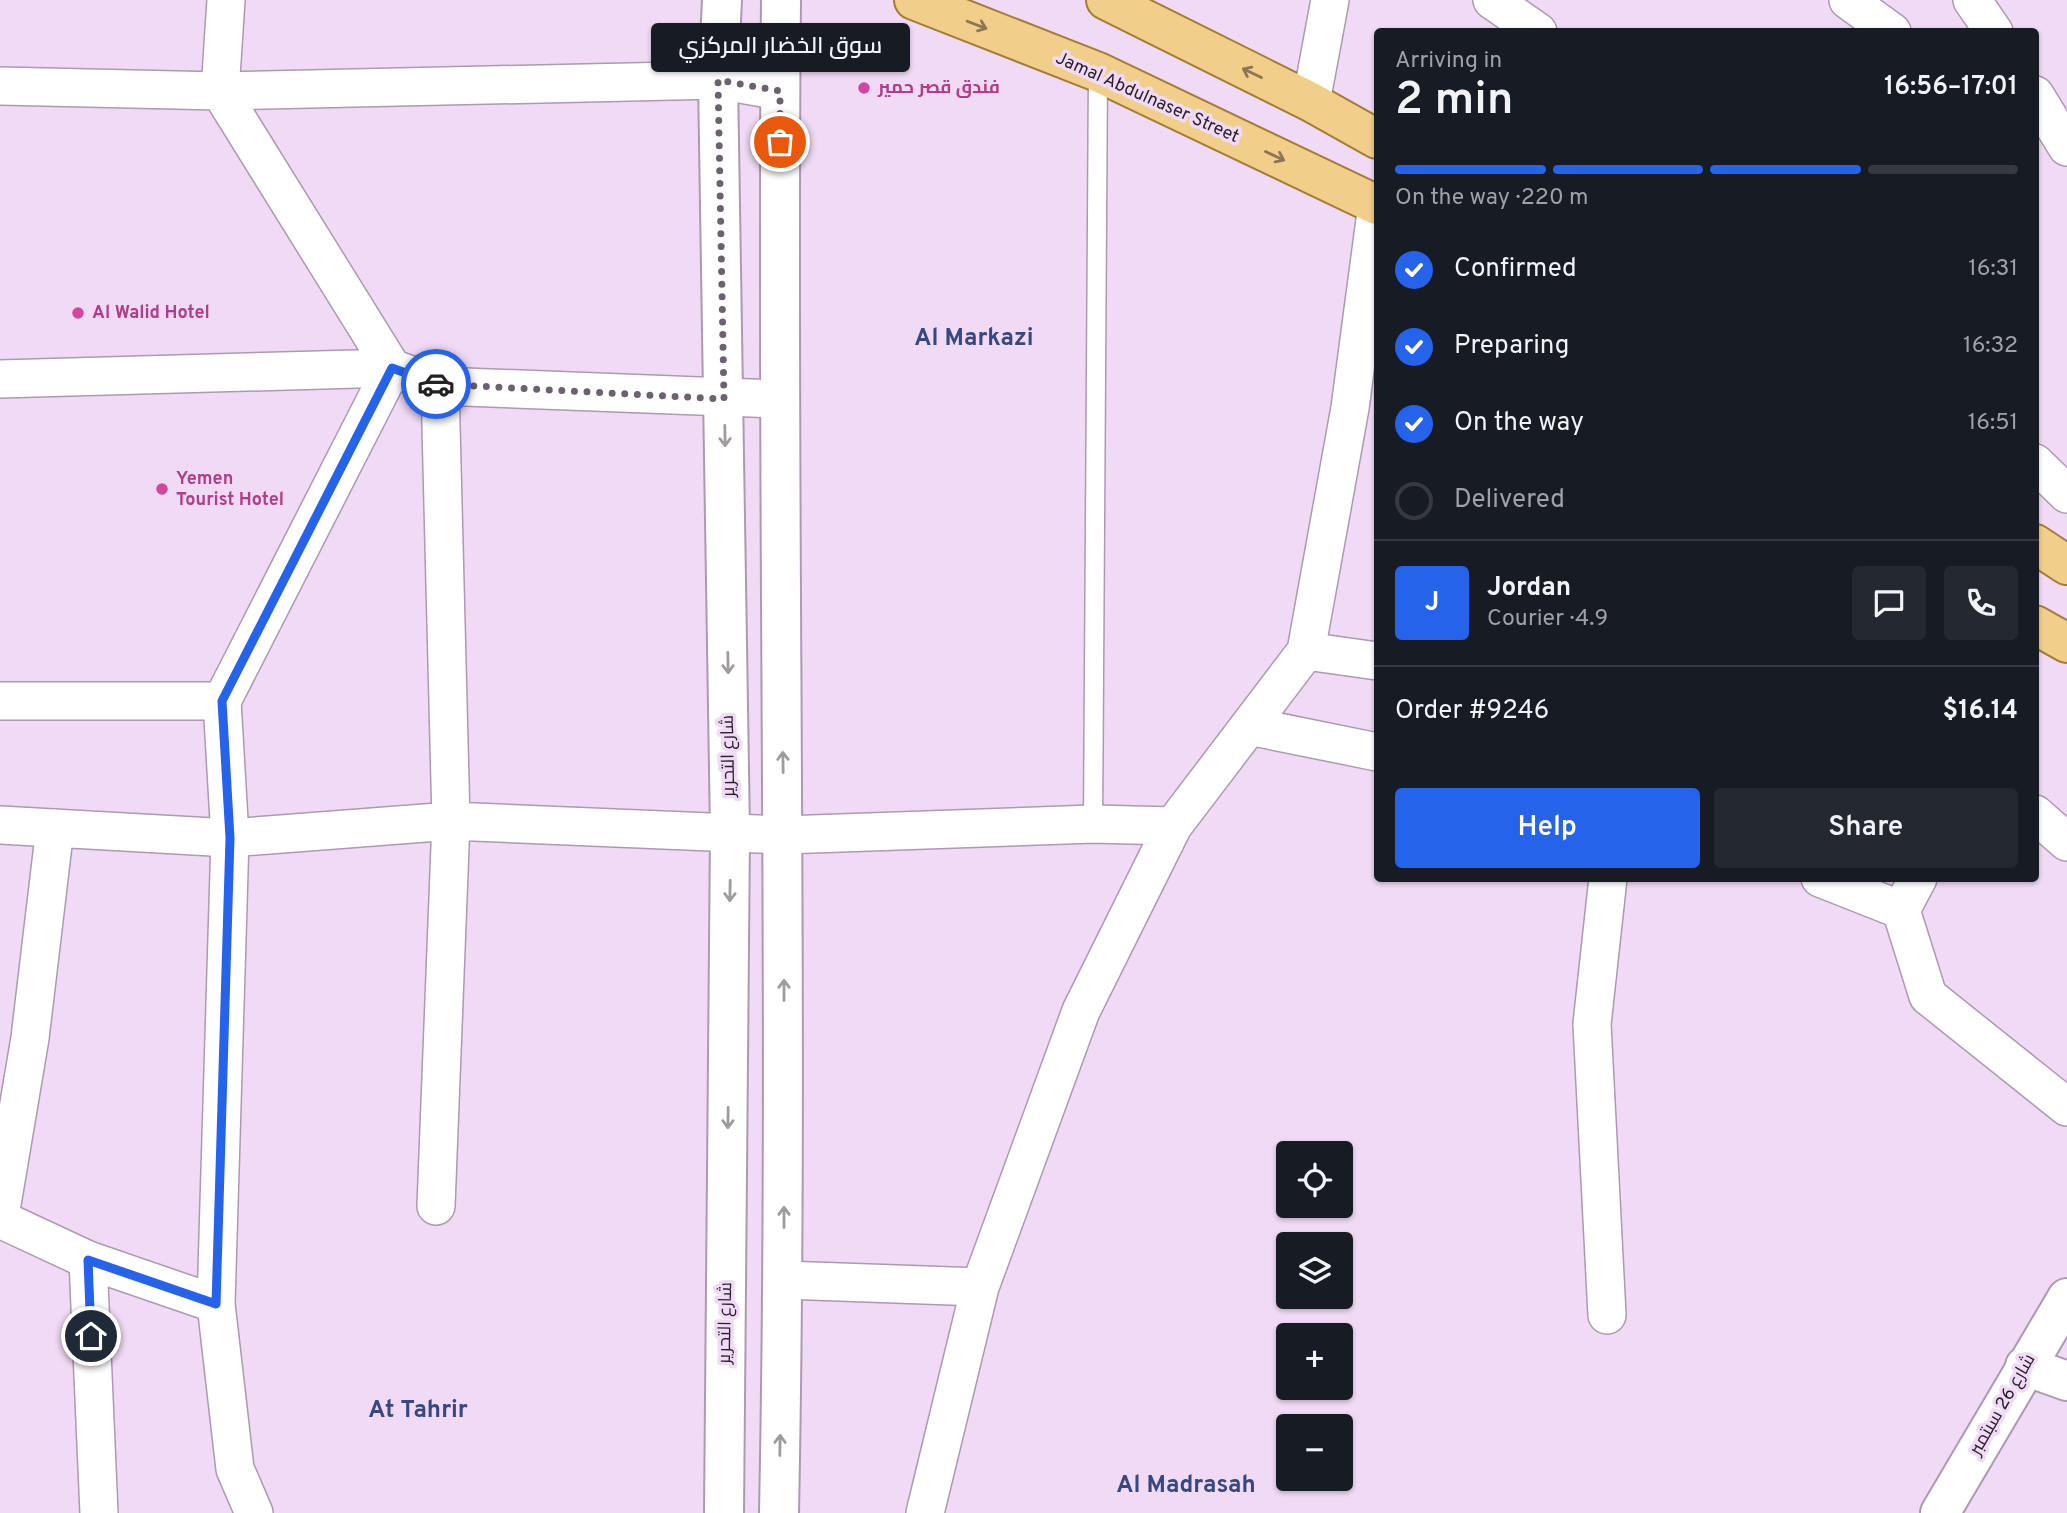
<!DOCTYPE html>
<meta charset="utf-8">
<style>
body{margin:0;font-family:Overpass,Cairo,sans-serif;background:#242831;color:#f1f3f6;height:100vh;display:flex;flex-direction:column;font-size:26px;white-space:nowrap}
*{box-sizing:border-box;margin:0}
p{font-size:23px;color:#9ea1a6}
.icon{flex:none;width:38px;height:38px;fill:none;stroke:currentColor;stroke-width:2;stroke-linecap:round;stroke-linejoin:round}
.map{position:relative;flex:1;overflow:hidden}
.panel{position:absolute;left:1374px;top:28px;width:665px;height:854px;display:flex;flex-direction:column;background:#171b24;border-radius:7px;box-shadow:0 2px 5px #0004}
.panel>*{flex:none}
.controls{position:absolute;left:1276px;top:1141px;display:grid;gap:14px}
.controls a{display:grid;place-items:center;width:77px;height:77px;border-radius:7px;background:#171b24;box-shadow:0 2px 5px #0004;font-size:35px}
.pin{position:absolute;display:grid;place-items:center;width:60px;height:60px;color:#fff;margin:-30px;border:4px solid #fff;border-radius:50%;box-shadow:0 2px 7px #0007}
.courier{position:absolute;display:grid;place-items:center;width:70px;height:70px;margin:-35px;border:5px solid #2563eb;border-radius:50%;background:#fff;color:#222;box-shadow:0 2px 9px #0007}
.bubble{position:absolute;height:49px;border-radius:7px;background:#171b24;box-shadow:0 2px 5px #0004;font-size:23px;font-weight:600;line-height:49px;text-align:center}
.head em{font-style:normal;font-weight:600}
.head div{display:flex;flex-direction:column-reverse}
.head{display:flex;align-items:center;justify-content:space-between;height:119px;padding:0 21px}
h1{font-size:46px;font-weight:600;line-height:52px}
.bar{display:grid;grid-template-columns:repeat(4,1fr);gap:10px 7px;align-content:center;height:84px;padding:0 21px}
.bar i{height:9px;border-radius:5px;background:#363941}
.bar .on{background:#2563eb}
.bar p{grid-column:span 4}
.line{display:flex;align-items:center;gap:18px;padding:0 21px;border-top:2px solid #363941}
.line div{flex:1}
.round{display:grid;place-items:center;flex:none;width:74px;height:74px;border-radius:7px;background:#242831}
ol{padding:0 21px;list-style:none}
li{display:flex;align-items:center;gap:21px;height:77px}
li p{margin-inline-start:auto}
li .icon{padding:7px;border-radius:50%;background:#2563eb;color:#fff;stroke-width:4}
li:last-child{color:#9ea1a6}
li i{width:38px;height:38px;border:4px solid #363941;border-radius:50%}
.button{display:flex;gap:14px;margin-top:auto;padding:14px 21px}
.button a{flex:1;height:80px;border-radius:7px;background:#2563eb;color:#fff;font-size:28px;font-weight:600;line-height:80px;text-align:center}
.button a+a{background:#242831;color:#f1f3f6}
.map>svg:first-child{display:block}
</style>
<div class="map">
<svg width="2067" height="1513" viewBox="0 0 2067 1513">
<rect width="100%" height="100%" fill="#f0daf5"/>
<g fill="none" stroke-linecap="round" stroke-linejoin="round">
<g stroke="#ad99b2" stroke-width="21">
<path id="lane" d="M1093 824 1098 72"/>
</g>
<g stroke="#ad99b2" stroke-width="40">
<path id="street" d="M226 0 220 91 392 368 222 701 230 838 216 1304 235 1469 254 1513
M1492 0 1538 32
M1848 0 1892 32
M1972 0 1994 32
M0 86 220 91 718 80 780 91
M2035 95 2067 147
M1311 102 1330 0
M0 379 392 368 440 386 778 399
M2035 463 2067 494
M1306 651 1377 661
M0 701H222
M1249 726 1377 752
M2035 814 2067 842
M0 825 230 838 451 821 784 835 1093 824 1173 826
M1820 878 1901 910
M1918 878 1901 910 1928 996 2067 1107
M436 1206 451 821 440 386
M0 1216 30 1038 55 828
M0 1219 88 1260 216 1304
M88 1260 99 1513
M784 1280 980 1287
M1607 1315 1592 1024 1608 878
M925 1513 980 1287 1081 1011 1173 826 1306 651 1350 408 1377 205"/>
</g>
<g stroke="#ad99b2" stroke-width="42">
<path id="secondary" d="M722 0 718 80 730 832 724 1513
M2025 1366 2067 1381
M779 1513C789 1009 776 504 781 0
M1940 1513 2067 1298"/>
</g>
<g stroke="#a47c34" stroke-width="42">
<path id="primary" d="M914 0 1098 72 1377 205
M1106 0 1311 102 1377 139
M2035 544 2067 565
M2035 625 2067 643"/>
</g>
<use href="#lane" stroke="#fff" stroke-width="18"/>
<use href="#street" stroke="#fff" stroke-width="37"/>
<use href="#secondary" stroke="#fff" stroke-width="38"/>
<use href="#primary" stroke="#f1ce89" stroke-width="38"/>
</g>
<defs><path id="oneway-shaft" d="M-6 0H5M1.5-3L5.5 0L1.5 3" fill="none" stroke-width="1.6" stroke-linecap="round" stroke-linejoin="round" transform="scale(1.75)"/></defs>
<g stroke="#8c7658">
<use href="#oneway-shaft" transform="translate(977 25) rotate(21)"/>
<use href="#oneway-shaft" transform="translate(1252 73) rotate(-154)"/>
<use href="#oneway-shaft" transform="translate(1275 156) rotate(25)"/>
</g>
<g stroke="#9e9a9e">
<use href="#oneway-shaft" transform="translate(725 436) rotate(89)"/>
<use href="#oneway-shaft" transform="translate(728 663) rotate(89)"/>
<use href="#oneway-shaft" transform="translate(783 762) rotate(-91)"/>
<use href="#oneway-shaft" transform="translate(730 891) rotate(91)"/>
<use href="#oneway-shaft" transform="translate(784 990) rotate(-90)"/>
<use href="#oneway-shaft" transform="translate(728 1118) rotate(91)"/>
<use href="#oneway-shaft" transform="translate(784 1217) rotate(-90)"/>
<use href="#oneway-shaft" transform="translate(780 1445) rotate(-89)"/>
</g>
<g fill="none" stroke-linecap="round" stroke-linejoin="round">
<path stroke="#6d6070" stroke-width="7" stroke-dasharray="0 12.6" d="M436 384 724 399 718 80 780 91V142"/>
<path stroke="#2563eb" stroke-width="9" d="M91 1336 88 1260 216 1304 230 838 222 701 392 368 436 384"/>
</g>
<g fill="#d1479c" stroke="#f0daf5" stroke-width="2.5">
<circle cx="864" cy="88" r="7"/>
<circle cx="78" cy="313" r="7"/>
<circle cx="162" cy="489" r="7"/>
</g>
<g text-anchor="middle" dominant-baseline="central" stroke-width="7" stroke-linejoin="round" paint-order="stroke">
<g font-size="18" font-weight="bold" fill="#b23c85" stroke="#f0daf5" text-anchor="start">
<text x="878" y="88">فندق قصر حمير</text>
<text x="92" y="313">Al Walid Hotel</text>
<text x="176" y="479">Yemen<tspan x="176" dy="21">Tourist Hotel</tspan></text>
</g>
<g font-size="18" fill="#271f28" stroke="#f0daf5">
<text transform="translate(1147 98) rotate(24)">Jamal Abdulnaser Street</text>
<text transform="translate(729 756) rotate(-91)">شارع التحرير</text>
<text transform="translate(726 1323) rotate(-89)">شارع التحرير</text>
<text transform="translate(2003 1405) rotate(-60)">شارع 26 سبتمبر</text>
</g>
<g font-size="24" font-weight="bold" fill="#364782" stroke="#f0daf5">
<text x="974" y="339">Al Markazi</text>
<text x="418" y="1411">At Tahrir</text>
<text x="1186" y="1486">Al Madrasah</text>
</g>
</g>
</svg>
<div class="controls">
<a><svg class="icon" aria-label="locate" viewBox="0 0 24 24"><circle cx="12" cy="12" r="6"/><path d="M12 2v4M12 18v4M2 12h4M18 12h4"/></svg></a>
<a><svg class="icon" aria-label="layers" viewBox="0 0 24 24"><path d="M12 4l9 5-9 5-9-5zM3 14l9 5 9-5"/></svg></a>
<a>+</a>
<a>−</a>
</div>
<div class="pin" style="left:780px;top:142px;background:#ea580c"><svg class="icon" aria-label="bag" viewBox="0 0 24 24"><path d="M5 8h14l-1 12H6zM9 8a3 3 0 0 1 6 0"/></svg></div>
<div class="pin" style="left:91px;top:1336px;background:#1f2937"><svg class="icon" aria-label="home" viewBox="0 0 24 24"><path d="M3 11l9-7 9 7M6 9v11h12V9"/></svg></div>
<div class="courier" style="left:436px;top:384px"><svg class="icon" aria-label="car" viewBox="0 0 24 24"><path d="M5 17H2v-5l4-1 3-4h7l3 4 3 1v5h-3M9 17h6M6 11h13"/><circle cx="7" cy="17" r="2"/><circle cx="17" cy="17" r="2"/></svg></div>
<div class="bubble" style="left:651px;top:23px;width:259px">سوق الخضار المركزي</div>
<section class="panel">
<div class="head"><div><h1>2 min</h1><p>Arriving in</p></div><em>16:56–17:01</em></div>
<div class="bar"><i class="on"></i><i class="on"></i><i class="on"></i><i></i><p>On the way · 220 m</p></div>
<ol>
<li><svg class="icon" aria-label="check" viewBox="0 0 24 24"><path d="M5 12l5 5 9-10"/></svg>Confirmed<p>16:31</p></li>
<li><svg class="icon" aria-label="check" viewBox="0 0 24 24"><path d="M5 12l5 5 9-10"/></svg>Preparing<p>16:32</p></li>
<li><svg class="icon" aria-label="check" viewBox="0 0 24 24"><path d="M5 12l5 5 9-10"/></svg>On the way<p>16:51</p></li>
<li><i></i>Delivered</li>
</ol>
<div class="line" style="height:126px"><b class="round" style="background:#2563eb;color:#fff">J</b><div><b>Jordan</b><p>Courier · 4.9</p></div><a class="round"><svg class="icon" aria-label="chat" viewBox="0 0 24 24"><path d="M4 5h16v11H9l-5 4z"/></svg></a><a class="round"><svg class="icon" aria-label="phone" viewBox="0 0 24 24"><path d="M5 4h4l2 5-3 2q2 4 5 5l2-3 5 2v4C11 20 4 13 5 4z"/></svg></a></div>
<div class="line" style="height:91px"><div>Order #9246</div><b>$16.14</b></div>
<div class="button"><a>Help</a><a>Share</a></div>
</section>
</div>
